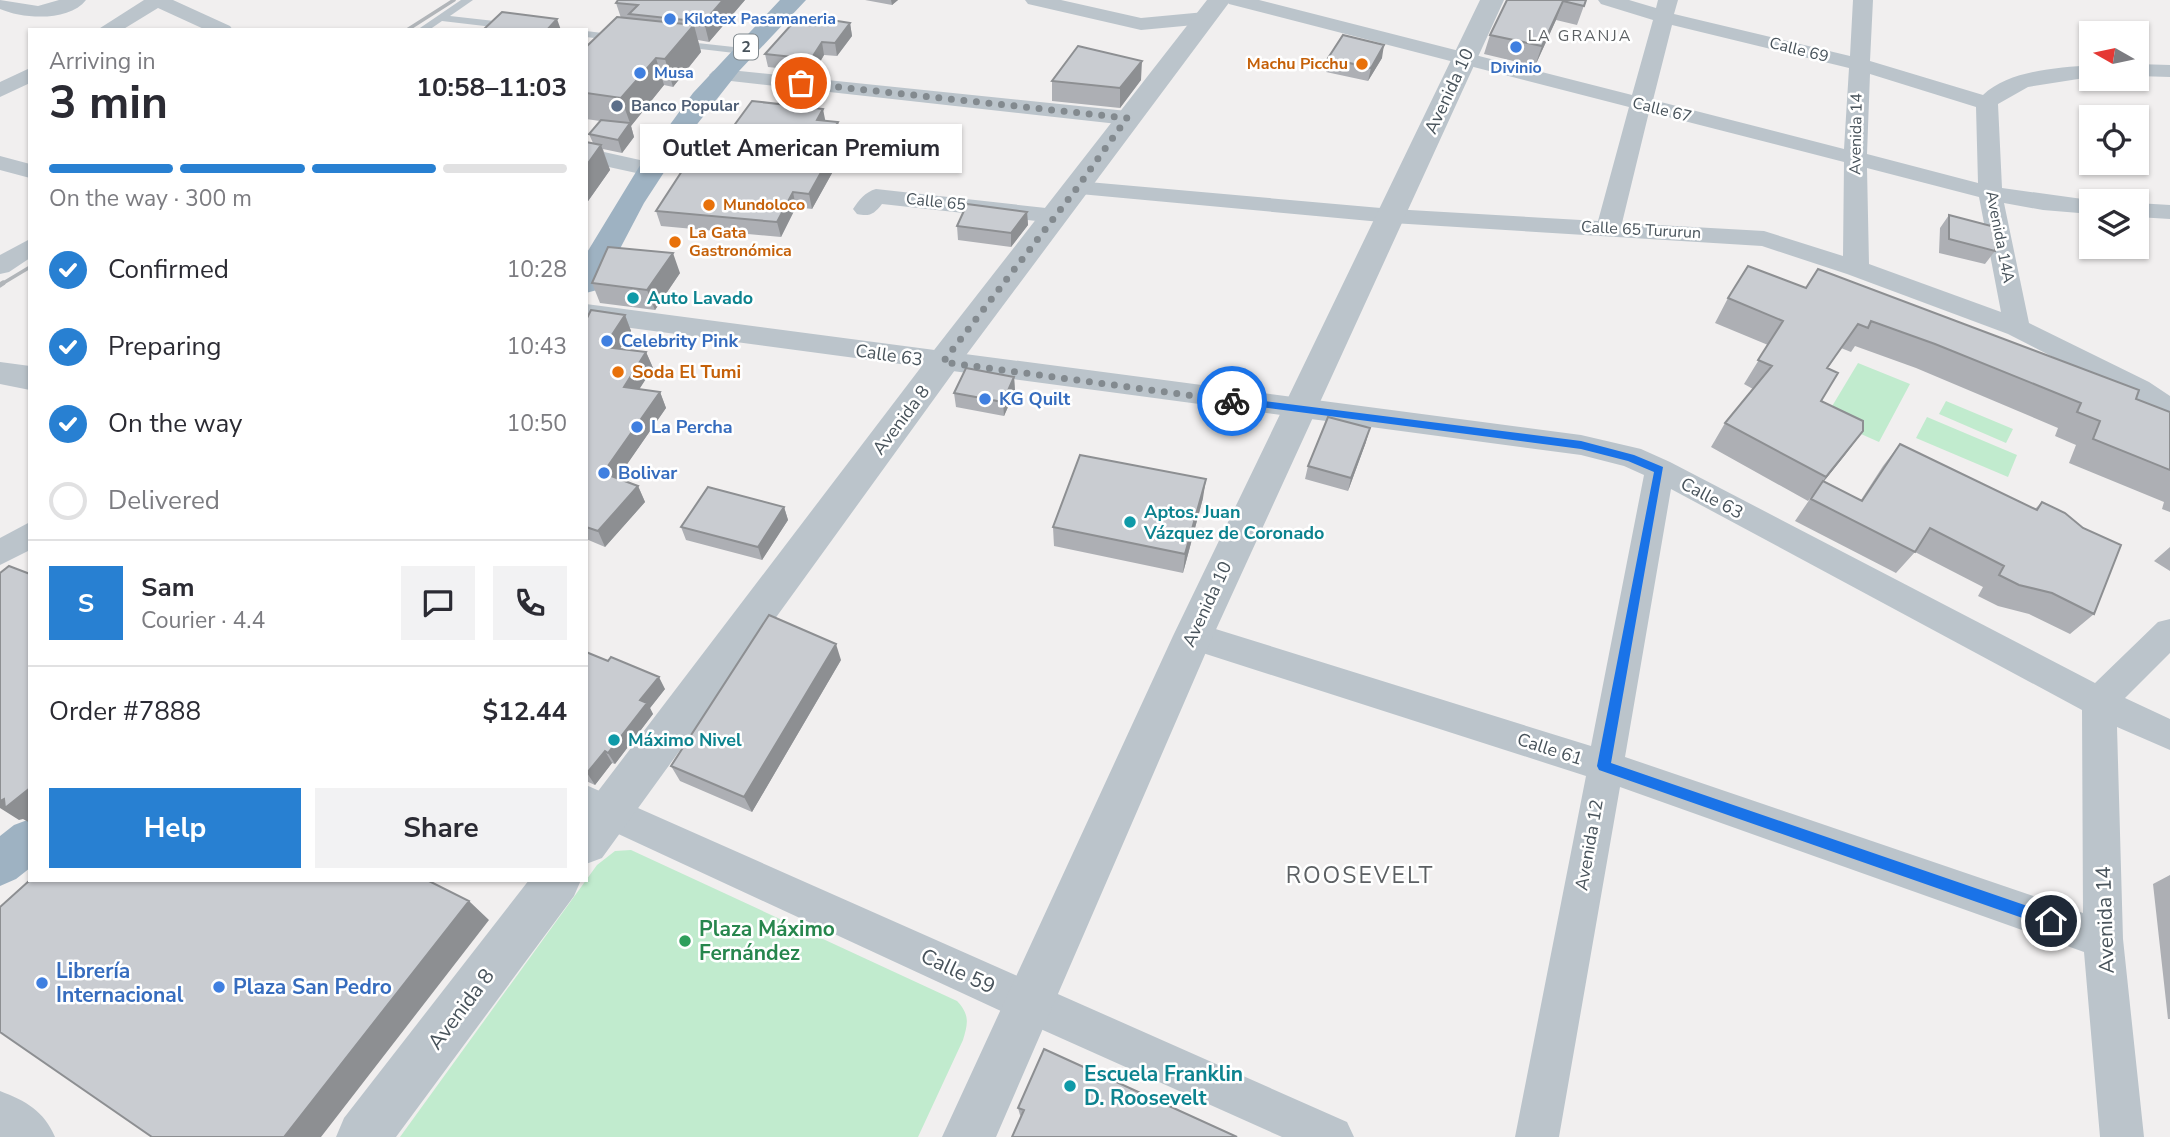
<!DOCTYPE html>
<meta charset="utf-8">
<style>
body{margin:0;font-family:"Nunito Sans",sans-serif;background:#f2f2f3;color:#2b2b33;height:100vh;display:flex;flex-direction:column;font-size:26px;white-space:nowrap}
*{box-sizing:border-box;margin:0}
p{font-size:23px;color:#7c7c81}
.icon{flex:none;width:38px;height:38px;fill:none;stroke:currentColor;stroke-width:2;stroke-linecap:round;stroke-linejoin:round}
.map{position:relative;flex:1;overflow:hidden}
.side{position:absolute;left:28px;top:28px;width:560px;height:854px;display:flex;flex-direction:column;background:#fff;border-radius:0px;box-shadow:0 2px 5px #0004}
.side>*{flex:none}
.needle{width:46px;rotate:279deg}
.controls{position:absolute;left:2079px;top:21px;display:grid;gap:14px}
.controls a{display:grid;place-items:center;width:70px;height:70px;border-radius:0px;background:#fff;box-shadow:0 2px 5px #0004;font-size:35px}
.pin{position:absolute;display:grid;place-items:center;width:60px;height:60px;color:#fff;margin:-30px;border:4px solid #fff;border-radius:50%;box-shadow:0 2px 7px #0007}
.courier{position:absolute;display:grid;place-items:center;width:70px;height:70px;margin:-35px;border:5px solid #1a73e8;border-radius:50%;background:#fff;color:#222;box-shadow:0 2px 9px #0007}
.bubble{position:absolute;height:49px;border-radius:0px;background:#fff;box-shadow:0 2px 5px #0004;font-size:23px;font-weight:700;line-height:49px;text-align:center}
.overview em{font-style:normal;font-weight:700}
.overview div{display:flex;flex-direction:column-reverse}
.overview{display:flex;align-items:center;justify-content:space-between;height:119px;padding:0 21px}
h1{font-size:46px;font-weight:700;line-height:52px}
.bar{display:grid;grid-template-columns:repeat(4,1fr);gap:10px 7px;align-content:center;height:84px;padding:0 21px}
.bar i{height:9px;border-radius:5px;background:#e1e1e2}
.bar .current{background:#2880d2}
.bar p{grid-column:span 4}
.line{display:flex;align-items:center;gap:18px;padding:0 21px;border-top:2px solid #e1e1e2}
.line div{flex:1}
.round{display:grid;place-items:center;flex:none;width:74px;height:74px;border-radius:0px;background:#f2f2f3}
ol{padding:0 21px;list-style:none}
li{display:flex;align-items:center;gap:21px;height:77px}
li p{margin-inline-start:auto}
li .icon{padding:7px;border-radius:50%;background:#2880d2;color:#fff;stroke-width:4}
li:last-child{color:#7c7c81}
li i{width:38px;height:38px;border:4px solid #e1e1e2;border-radius:50%}
.action{display:flex;gap:14px;margin-top:auto;padding:14px 21px}
.action a{flex:1;height:80px;border-radius:0px;background:#2880d2;color:#fff;font-size:28px;font-weight:700;line-height:80px;text-align:center}
.action a+a{background:#f2f2f3;color:#2b2b33}
.map>svg:first-child{display:block}
</style>
<div class="map">
<svg width="2170" height="1137" viewBox="0 0 2170 1137">
<rect width="100%" height="100%" fill="#f1efef"/>
<path fill="#c1ebce" d="M1858 363 1910 384 1879 442 1825 418Z
M1946 401 2013 429 2006 443 1939 414Z
M1927 417 2017 455 2008 477 1916 438Z
M631 850 957 1001C970 1015 968 1023 963 1040L918 1137H400L597 865 615 851Z"/>
<g fill="none" stroke-linecap="round" stroke-linejoin="round">
<path fill="#bbc4cb" fill-rule="evenodd" d="M461 0H473L450 16 548 27 553 30H519L442 21 429 30H417Z
M586 31 619 35 624 38 619 41 586 37Z
M679 41 743 48 748 51 743 54 675 46V42Z"/>
<path fill="#bbc4cb" fill-rule="evenodd" d="M0 0 38 6 59 0H86C69 22 23 19 0 9Z
M144 0H173L230 26 233 30H206L158 8 122 30H97Z
M1025 0H1061L1141 18 1205 12 1212 14 1215 18 1212 22 1205 24 1141 30 1028 4Z
M1226 0H1259L1632 95 1653 20 1601 4 1598 0H1629L1656 8 1658 0H1678L1674 14 1850 56 1853 0H1873L1870 61 1983 95C2009 70 2057 68 2091 65V77L2028 87 1998 104 2002 188 2097 201H2091V214L2043 210 2004 203 2029 323 2149 382 2170 396V420L2160 417 2129 396 2008 334 1847 274 1762 246 1392 223 1069 193 1065 188 1069 183 1077 181 1392 209 1598 221 1629 107 1229 4ZM1672 25 1849 68 1844 149 1653 100ZM1870 74 1976 107 1978 183 1867 154ZM1649 112 1844 162 1843 256 1764 231 1622 223ZM1867 168 1979 197 2001 312 1869 264Z
M2137 64 2170 65V77L2137 76Z
M30 68V83L0 97V82Z
M720 69 1127 111 1135 113 1138 118 1135 123 1127 125 713 79 709 75 713 71Z
M586 148 658 164 662 169 658 174 650 176 586 162Z
M0 156 30 164V178L0 170Z
M876 189 1055 209 1064 211 1067 216 1064 221 1055 223 882 204C874 214 870 217 857 214L853 209C859 200 865 192 876 189Z
M2137 203 2170 205V219L2137 217Z
M30 239V258L9 272 0 274V255Z
M586 304 1581 435 1641 449 1670 462 2095 683 2158 622 2170 619V653L2125 698 2170 719V750L2117 727 2123 939 2144 1137H2100L2084 952 1620 787 1559 1137H1515L1586 776 1181 646 1177 636 1181 626 1193 622 1591 746 1644 475 1624 466 1581 455 586 322ZM1671 489 2082 710 2083 913 1625 757Z
M30 522V550L0 565V538Z
M586 785 1347 1122 1354 1137H1282L1016 1018 586 819Z"/>
<path fill="#bbc4cb" fill-rule="evenodd" d="M1207 0H1231L955 370 602 858 586 864V807L931 354Z
M1480 0H1504L1213 636 996 1137H942L1173 636Z
M0 362 30 366V390L0 384Z
M529 880H581L574 896 396 1137H336L344 1118Z
M0 1091C26 1101 44 1111 55 1137H0Z"/>
<path fill="#9eb2c2" fill-rule="evenodd" d="M780 0H806L739 71 687 137 644 203 602 283 597 290 586 293V254L639 167 693 93Z
M30 819V868L16 879 0 886V836L14 825Z"/>
<path stroke="#b1b5b9" stroke-width="3.5" d="M407 30 454 0
M0 285 30 267"/>
<path stroke="#b1b5b9" stroke-width="5" d="M0 285 3 283"/>
</g>
<path fill="#adafb4" d="M745 0 709 42 698 40 701 52 673 87 664 85 631 126 634 137 622 153 603 149 610 170 586 204V142L593 143 589 134 600 121 586 119V47L621 18 616 3Z
M865 0H898L892 5Z
M1586 0 1577 25 1556 20 1535 66 1484 54 1490 35 1506 2Z
M850 23 852 36 837 56 824 55 814 72 768 67 765 54Z
M1328 58H1382L1368 81 1326 72Z
M1141 80 1120 108 1052 101V81Z
M826 121 846 148 812 209 796 207 781 237 661 226 656 211 716 150Z
M1027 212 1028 225 1011 247 958 240 957 226Z
M1949 215 1995 251 1985 264 1939 253 1940 228Z
M680 273 655 310 600 303 592 283Z
M1806 288 2136 399 2170 412V512L2162 509 2164 502 2069 463 2076 445 2055 436 2058 428 1916 368 1855 346 1851 352 1841 348 1828 368 1821 401 1863 431 1824 481 1861 500 1883 466 1900 444 2035 509 2042 502 2094 614 2070 634 2029 614 1998 606 1978 596 1983 587 1915 552 1896 573 1795 521 1814 493 1808 501 1711 447 1725 423 1753 389 1744 384 1768 345 1715 323 1728 298Z
M625 315 631 331 620 349 646 352 653 368 639 389 660 392 666 408 617 478 638 486 645 502 605 547 586 539V320Z
M1014 377 1015 391 1004 416 956 407 954 393Z
M1366 442 1348 491 1305 479 1308 466Z
M1203 498 1183 573 1054 546 1053 527Z
M784 507 788 520 762 560 686 540 681 527Z
M2170 547V571L2154 561Z
M586 652 665 689 650 708 653 714 615 764 612 763 595 785 586 781Z
M841 660 752 812 680 781 671 766Z
M2170 875V1019H2168L2153 884Z
M1044 1049 1021 1116 1020 1115 1018 1108Z"/>
<path fill="#8d8f92" d="M723 0H745L709 42 704 22Z
M891 0H898L892 5Z
M1563 1 1556 20 1535 66 1542 46Z
M557 19 561 30H547Z
M850 23 852 36 837 56 835 43Z
M694 25 701 52 673 87 665 59Z
M822 42 824 55 814 72 811 59Z
M1384 45 1382 58 1368 81 1371 68Z
M656 58 664 85 631 126 634 137 622 153 618 140 630 123 621 98Z
M1142 61 1141 80 1120 108V88Z
M823 109 826 124 817 120Z
M838 122 841 137 832 132Z
M843 133 846 148 812 209 809 194Z
M601 145 610 170 586 204V166Z
M793 192 796 207 781 237 777 222Z
M1027 212 1028 225 1011 247V233Z
M673 253 680 273 655 310 647 290Z
M625 315 631 331 611 363 604 347Z
M646 352 653 368 631 402 624 387Z
M1014 377 1015 391 1004 416 1003 402Z
M660 392 666 408 610 489 603 473Z
M1370 428 1366 442 1348 491 1351 478Z
M1863 431 1845 455 1808 501 1826 477Z
M1206 479 1203 498 1183 573 1185 554Z
M638 486 645 502 605 547 598 531Z
M784 507 788 520 762 560 758 547Z
M836 644 841 660 752 812 744 797Z
M659 677 665 689 650 708 653 714 615 764 608 753 640 700Z
M605 751 612 763 595 785 587 773Z
M30 788V823L23 819 19 820 0 808V801Z
M469 901 489 920 321 1137H284Z"/>
<path fill="#c9ccd1" stroke="#8d8f92" stroke-width="2" d="M618 0H723L704 22 629 14 638 5 616 3Z
M1507 0H1586L1584 6 1563 1 1542 46 1490 35Z
M502 12 557 19 547 30H483Z
M800 15 850 23 835 43 822 42 811 59 765 54Z
M617 17 694 25 665 59 656 58 621 98 586 93V47Z
M1343 35 1384 45 1371 68 1328 58Z
M1078 46 1142 61 1120 88 1052 81Z
M752 101 823 109 817 120 838 122 832 132 843 133 809 194 793 192 777 222 656 211 697 148 716 150Z
M601 120 630 123 618 140 589 134Z
M586 142 601 145 586 166Z
M967 204 1027 212 1011 233 957 226Z
M1949 215 1995 227V251L1949 239Z
M608 247 673 253 647 290 592 283Z
M1748 266 1806 288 1818 269 2139 390 2136 399 2170 412V470L2093 439 2100 421 2077 412 2081 403 1935 344 1871 321 1868 328 1858 324 1827 368 1838 373 1821 401 1863 421V431L1826 477 1725 423 1772 366 1758 360 1783 321 1728 298Z
M591 310 625 315 604 347 646 352 624 387 660 392 603 473 638 486 598 531 586 527V320Z
M966 368 1014 377 1003 402 954 393Z
M1328 417 1370 428 1351 478 1308 466Z
M1900 444 2037 510 2042 502 2065 513 2083 528 2121 545 2094 614 2052 593 2019 585 1999 575 2004 566 1930 528 1915 552 1811 499 1823 481 1862 501Z
M1080 455 1206 479 1185 554 1053 527Z
M708 487 784 507 758 547 681 527Z
M9 566 30 574V788L5 808 4 799 0 801V573Z
M769 615 836 644 744 797 671 766Z
M586 652 608 661 611 657 659 677 640 700 647 703 608 753 605 751 587 773Z
M30 880H427L469 901 284 1137H152L0 1032V907Z
M1044 1049 1237 1137H1012L1024 1110 1018 1108Z"/>
<path fill="#1a73e8" d="M1232 397 1581 441 1634 455 1663 467 1611 763 2051 914 2058 921 2056 926 2051 928 1599 770 1597 766 1654 472 1628 461 1581 449 1229 403V398Z"/>
<g fill="none" stroke-linecap="round" stroke-linejoin="round">
<path stroke="#838a8f" stroke-width="7" stroke-dasharray="0 12.6" d="M801 83 1127 118 1077 188 943 362 1232 401"/>
</g>
<g fill="#3f7fe0" stroke="#fff" stroke-width="2.5">
<circle cx="670" cy="19" r="7"/>
<circle cx="1516" cy="47" r="7"/>
<circle cx="640" cy="73" r="7"/>
<circle cx="607" cy="341" r="7"/>
<circle cx="985" cy="399" r="7"/>
<circle cx="637" cy="427" r="7"/>
<circle cx="604" cy="473" r="7"/>
<circle cx="42" cy="983" r="7"/>
<circle cx="219" cy="987" r="7"/>
</g>
<g fill="#e8710a" stroke="#fff" stroke-width="2.5">
<circle cx="1362" cy="64" r="7"/>
<circle cx="709" cy="205" r="7"/>
<circle cx="675" cy="242" r="7"/>
<circle cx="618" cy="372" r="7"/>
</g>
<circle fill="#5c6f8a" stroke="#fff" stroke-width="2.5" cx="617" cy="106" r="7"/>
<g fill="#0f9aa8" stroke="#fff" stroke-width="2.5">
<circle cx="633" cy="298" r="7"/>
<circle cx="1130" cy="522" r="7"/>
<circle cx="614" cy="740" r="7"/>
<circle cx="1070" cy="1086" r="7"/>
</g>
<circle fill="#2e9e5b" stroke="#fff" stroke-width="2.5" cx="685" cy="941" r="7"/>
<g text-anchor="middle" dominant-baseline="central" stroke-width="5" stroke-linejoin="round" paint-order="stroke">
<g font-size="16" font-weight="bold" fill="#366cbe" stroke="#fff" text-anchor="start">
<text x="684" y="19">Kilotex Pasamaneria</text>
<text x="1516" y="68" text-anchor="middle">Divinio</text>
<text x="654" y="73">Musa</text>
</g>
<g font-size="16" letter-spacing="2" fill="#5c6063" stroke="#fff">
<text x="1580" y="36">LA GRANJA</text>
</g>
<rect fill="#fff" stroke="#7f878c" stroke-width="2" x="734" y="34.5" width="24" height="25" rx="5"/>
<g font-size="16" font-weight="bold" fill="#48535b">
<text x="746" y="47">2</text>
</g>
<g font-size="16" fill="#48535b" stroke="#fff">
<text transform="translate(1799 50) rotate(14)">Calle 69</text>
<text transform="translate(1662 110) rotate(14)">Calle 67</text>
<text transform="translate(1856 134) rotate(-89)">Avenida 14</text>
<text transform="translate(936 202) rotate(6)">Calle 65</text>
<text transform="translate(1641 230) rotate(3)">Calle 65 Tururun</text>
<text transform="translate(2000 237) rotate(79)">Avenida 14A</text>
</g>
<g font-size="16" font-weight="bold" fill="#c56008" stroke="#fff" text-anchor="start">
<text x="1348" y="64" text-anchor="end">Machu Picchu</text>
<text x="723" y="205">Mundoloco</text>
<text x="689" y="233">La Gata<tspan x="689" dy="18">Gastronómica</tspan></text>
</g>
<g font-size="16" font-weight="bold" fill="#4e5e75" stroke="#fff" text-anchor="start">
<text x="631" y="106">Banco Popular</text>
</g>
<g font-size="18" fill="#48535b" stroke="#fff">
<text transform="translate(1449 91) rotate(-65)">Avenida 10</text>
<text transform="translate(889 355) rotate(8)">Calle 63</text>
<text transform="translate(901 420) rotate(-53)">Avenida 8</text>
<text transform="translate(1712 498) rotate(28)">Calle 63</text>
<text transform="translate(1207 604) rotate(-65)">Avenida 10</text>
<text transform="translate(1550 749) rotate(18)">Calle 61</text>
<text transform="translate(1589 845) rotate(-80)">Avenida 12</text>
</g>
<g font-size="18" font-weight="bold" fill="#0d838f" stroke="#fff" text-anchor="start">
<text x="647" y="298">Auto Lavado</text>
<text x="1144" y="512">Aptos. Juan<tspan x="1144" dy="21">Vázquez de Coronado</tspan></text>
<text x="628" y="740">Máximo Nivel</text>
</g>
<g font-size="18" font-weight="bold" fill="#366cbe" stroke="#fff" text-anchor="start">
<text x="621" y="341">Celebrity Pink</text>
<text x="999" y="399">KG Quilt</text>
<text x="651" y="427">La Percha</text>
<text x="618" y="473">Bolivar</text>
</g>
<g font-size="18" font-weight="bold" fill="#c56008" stroke="#fff" text-anchor="start">
<text x="632" y="372">Soda El Tumi</text>
</g>
<g font-size="21" fill="#48535b" stroke="#fff">
<text transform="translate(2105 920) rotate(-92)">Avenida 14</text>
<text transform="translate(958 971) rotate(25)">Calle 59</text>
<text transform="translate(461 1009) rotate(-53)">Avenida 8</text>
</g>
<g font-size="21" font-weight="bold" fill="#27864d" stroke="#fff" text-anchor="start">
<text x="699" y="929">Plaza Máximo<tspan x="699" dy="24">Fernández</tspan></text>
</g>
<g font-size="21" font-weight="bold" fill="#366cbe" stroke="#fff" text-anchor="start">
<text x="56" y="971">Librería<tspan x="56" dy="24">Internacional</tspan></text>
<text x="233" y="987">Plaza San Pedro</text>
</g>
<g font-size="21" font-weight="bold" fill="#0d838f" stroke="#fff" text-anchor="start">
<text x="1084" y="1074">Escuela Franklin<tspan x="1084" dy="24">D. Roosevelt</tspan></text>
</g>
<g font-size="23" letter-spacing="2" fill="#5c6063" stroke="#fff">
<text x="1360" y="875">ROOSEVELT</text>
</g>
</g>
</svg>
<div class="controls">
<a><svg class="needle" viewBox="-14 -14 28 28"><path d="M0-13l5 13h-10z" fill="#e53935"/><path d="M0 13l5-13h-10z" fill="#7c7c81"/></svg></a>
<a><svg class="icon" aria-label="locate" viewBox="0 0 24 24"><circle cx="12" cy="12" r="6"/><path d="M12 2v4M12 18v4M2 12h4M18 12h4"/></svg></a>
<a><svg class="icon" aria-label="layers" viewBox="0 0 24 24"><path d="M12 4l9 5-9 5-9-5zM3 14l9 5 9-5"/></svg></a>
</div>
<div class="pin" style="left:801px;top:83px;background:#ea580c"><svg class="icon" aria-label="bag" viewBox="0 0 24 24"><path d="M5 8h14l-1 12H6zM9 8a3 3 0 0 1 6 0"/></svg></div>
<div class="pin" style="left:2051px;top:921px;background:#1f2937"><svg class="icon" aria-label="home" viewBox="0 0 24 24"><path d="M3 11l9-7 9 7M6 9v11h12V9"/></svg></div>
<div class="courier" style="left:1232px;top:401px"><svg class="icon" aria-label="bike" viewBox="0 0 24 24"><circle cx="6" cy="16" r="4"/><circle cx="18" cy="16" r="4"/><path d="M6 16l4-8h5l3 8M10 8l3 8H6M13 5h3"/></svg></div>
<div class="bubble" style="left:640px;top:124px;width:322px">Outlet American Premium</div>
<section class="side">
<div class="overview"><div><h1>3 min</h1><p>Arriving in</p></div><em>10:58–11:03</em></div>
<div class="bar"><i class="current"></i><i class="current"></i><i class="current"></i><i></i><p>On the way · 300 m</p></div>
<ol>
<li><svg class="icon" aria-label="check" viewBox="0 0 24 24"><path d="M5 12l5 5 9-10"/></svg>Confirmed<p>10:28</p></li>
<li><svg class="icon" aria-label="check" viewBox="0 0 24 24"><path d="M5 12l5 5 9-10"/></svg>Preparing<p>10:43</p></li>
<li><svg class="icon" aria-label="check" viewBox="0 0 24 24"><path d="M5 12l5 5 9-10"/></svg>On the way<p>10:50</p></li>
<li><i></i>Delivered</li>
</ol>
<div class="line" style="height:126px"><b class="round" style="background:#2880d2;color:#fff">S</b><div><b>Sam</b><p>Courier · 4.4</p></div><a class="round"><svg class="icon" aria-label="chat" viewBox="0 0 24 24"><path d="M4 5h16v11H9l-5 4z"/></svg></a><a class="round"><svg class="icon" aria-label="phone" viewBox="0 0 24 24"><path d="M5 4h4l2 5-3 2q2 4 5 5l2-3 5 2v4C11 20 4 13 5 4z"/></svg></a></div>
<div class="line" style="height:91px"><div>Order #7888</div><b>$12.44</b></div>
<div class="action"><a>Help</a><a>Share</a></div>
</section>
</div>
